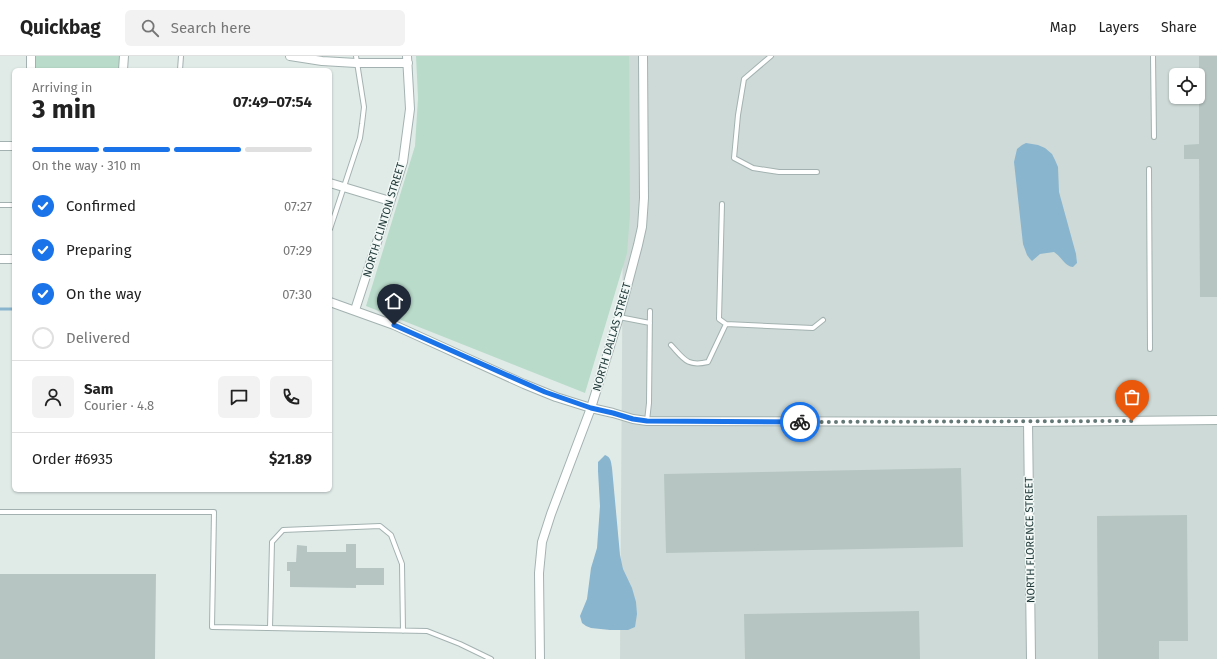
<!DOCTYPE html>
<meta charset="utf-8">
<style>
body{margin:0;font-family:"Fira Sans",sans-serif;background:#f2f2f2;color:#222;height:100vh;display:flex;flex-direction:column;font-size:15px;white-space:nowrap}
*{box-sizing:border-box;margin:0}
p{font-size:13px;color:#767676}
.icon{flex:none;width:22px;height:22px;fill:none;stroke:currentColor;stroke-width:2;stroke-linecap:round;stroke-linejoin:round}
.map{position:relative;flex:1;overflow:hidden}
.details{position:absolute;left:12px;top:12px;width:320px;height:424px;display:flex;flex-direction:column;background:#fff;border-radius:6px;box-shadow:0 1px 3px #0004}
.details>*{flex:none}
.controls{position:absolute;left:1169px;top:12px;display:grid;gap:8px}
.controls a{display:grid;place-items:center;width:36px;height:36px;border-radius:6px;background:#fff;box-shadow:0 1px 3px #0004;font-size:20px}
.pin{position:absolute;display:grid;place-items:center;width:34px;height:34px;color:#fff;margin:-41px -17px;border-radius:50% 50% 50% 0;rotate:-45deg;box-shadow:0 0 4px #0007}
.pin .icon{rotate:45deg}
.courier{position:absolute;display:grid;place-items:center;width:40px;height:40px;margin:-20px;border:3px solid #1a73e8;border-radius:50%;background:#fff;color:#222;box-shadow:0 1px 5px #0007}
.overview em{font-style:normal;font-weight:700}
.overview div{display:flex;flex-direction:column-reverse}
.overview{display:flex;align-items:center;justify-content:space-between;height:68px;padding:0 20px}
h1{font-size:26px;font-weight:700;line-height:30px}
.bar{display:grid;grid-template-columns:repeat(4,1fr);gap:6px 4px;align-content:center;height:48px;padding:0 20px}
.bar i{height:5px;border-radius:3px;background:#e0e0e0}
.bar .on{background:#1a73e8}
.bar p{grid-column:span 4}
.line{display:flex;align-items:center;gap:10px;padding:0 20px;border-top:1px solid #e0e0e0}
.line div{flex:1}
.round{display:grid;place-items:center;flex:none;width:42px;height:42px;border-radius:6px;background:#f2f2f2}
ol{padding:0 20px;list-style:none}
li{display:flex;align-items:center;gap:12px;height:44px}
li p{margin-inline-start:auto}
li .icon{padding:4px;border-radius:50%;background:#1a73e8;color:#fff;stroke-width:4}
li:last-child{color:#767676}
li i{width:22px;height:22px;border:2px solid #e0e0e0;border-radius:50%}
header{display:flex;align-items:center;gap:24px;box-sizing:border-box;height:56px;padding:0 20px;background:#fff;border-bottom:1px solid #e0e0e0}
header strong{font-size:19px}
nav{display:flex;gap:22px;margin-inline-start:auto;font-size:14px}
.search{width:280px;height:36px;background:#f2f2f2;display:flex;align-items:center;gap:10px;box-sizing:border-box;padding:0 14px;border-radius:6px;color:#767676;font-size:15px}
.map>svg:first-child{display:block}
</style>
<header>
<strong>Quickbag</strong>
<div class="search"><svg class="icon" aria-label="search" viewBox="0 0 24 24"><circle cx="10" cy="10" r="6"/><path d="M15 15l6 6"/></svg>Search here</div>
<nav><a>Map</a><a>Layers</a><a>Share</a></nav>
</header>
<div class="map">
<svg width="1217" height="603" viewBox="0 0 1217 603">
<rect width="100%" height="100%" fill="#e0ebe8"/>
<path fill="#cedad7" fill-rule="evenodd" d="M624 0H1217V603H620ZM1176 19H1198V41H1176Z"/>
<path fill="#b9dbca" d="M34 0H121L119 14H33Z
M416 0H629L630 158 627 197 585 337 366 250 415 90 418 42Z"/>
<path fill="#89b5ce" d="M1026 87 1038 89 1045 92 1052 98 1055 104 1058 111 1059 136 1076 198 1077 207 1073 211C1064 210 1062 201 1054 196L1040 198 1032 205 1030 203 1027 199 1023 188 1014 106 1017 93 1022 89Z
M605 399C611 401 611 406 612 412L620 499 623 513 632 532 636 546 637 558 635 571 628 574H610L591 572 586 570 582 567 580 560 587 543 591 512 597 492 600 450 598 415V406Z"/>
<g fill="none" stroke-linecap="round" stroke-linejoin="round">
<path stroke="#89b5ce" stroke-width="3" d="M0 253H14"/>
</g>
<path fill="#b6c5c2" d="M1199 0H1217V241H1200L1199 103H1184V89L1199 88Z
M961 412 963 491 666 497 664 418Z
M1187 459 1188 585H1159V603H1098L1097 460Z
M346 488H356V512H384V529H356V532L290 531V515H287V506H296L297 489 307 490V496H346Z
M0 518H156L155 603H0Z
M919 555 920 603H745L744 558Z"/>
<g fill="none" stroke-linecap="round" stroke-linejoin="round">
<g stroke="#a3b2b0" stroke-width="6">
<path id="lane" d="M771 0 744 23 738 59 734 102 753 112 779 116H817
M1153 0 1154 81
M180 14 181 0
M1149 113 1150 293
M722 148 719 263 726 268 813 272 823 264
M0 149H14
M330 173 360 82 362 68 364 51 356 0
M619 261 650 267
M671 289C684 303 687 311 708 306L726 268
M647 365 649 347 650 255
M0 456H214L212 571 427 575 460 588 491 603
M270 572 272 486 283 474 380 470 391 479 402 508 403 575"/>
</g>
<g stroke="#a3b2b0" stroke-width="10">
<path id="street" d="M31 0V14
M290 0 322 5 356 7H408
M123 14 124 0
M0 90H14
M330 127 390 145
M0 203H14
M330 246 394 269 524 328 556 341 591 352 613 357 633 363 647 365 1028 366 1217 364
M355 254 403 106 410 53 407 0
M1028 366 1031 603
M540 603 539 517 542 486 551 458 591 352 619 261 638 189 642 171 644 142 643 0"/>
</g>
<use href="#lane" stroke="#fff" stroke-width="4"/>
<use href="#street" stroke="#fff" stroke-width="8"/>
</g>
<g fill="none" stroke-linecap="round" stroke-linejoin="round">
<path stroke="#647876" stroke-width="4" stroke-dasharray="0 7.2" d="M800 366 1132 365"/>
<path stroke="#1a73e8" stroke-width="5" d="M394 269 545 336 591 352 613 357 633 363 647 365 800 366"/>
</g>
<g text-anchor="middle" dominant-baseline="central" stroke-width="3" stroke-linejoin="round" paint-order="stroke">
<g font-size="11" fill="#213a39" stroke="#f0f7f5">
<text transform="translate(384 164) rotate(-73)">NORTH CLINTON STREET</text>
<text transform="translate(612 281) rotate(-74)">NORTH DALLAS STREET</text>
<text transform="translate(1030 484) rotate(-91)">NORTH FLORENCE STREET</text>
</g>
</g>
</svg>
<div class="controls">
<a><svg class="icon" aria-label="locate" viewBox="0 0 24 24"><circle cx="12" cy="12" r="6"/><path d="M12 2v4M12 18v4M2 12h4M18 12h4"/></svg></a>
</div>
<div class="pin" style="left:1132px;top:365px;background:#ea580c"><svg class="icon" aria-label="bag" viewBox="0 0 24 24"><path d="M5 8h14l-1 12H6zM9 8a3 3 0 0 1 6 0"/></svg></div>
<div class="pin" style="left:394px;top:269px;background:#1f2937"><svg class="icon" aria-label="home" viewBox="0 0 24 24"><path d="M3 11l9-7 9 7M6 9v11h12V9"/></svg></div>
<div class="courier" style="left:800px;top:366px"><svg class="icon" aria-label="bike" viewBox="0 0 24 24"><circle cx="6" cy="16" r="4"/><circle cx="18" cy="16" r="4"/><path d="M6 16l4-8h5l3 8M10 8l3 8H6M13 5h3"/></svg></div>
<section class="details">
<div class="overview"><div><h1>3 min</h1><p>Arriving in</p></div><em>07:49–07:54</em></div>
<div class="bar"><i class="on"></i><i class="on"></i><i class="on"></i><i></i><p>On the way · 310 m</p></div>
<ol>
<li><svg class="icon" aria-label="check" viewBox="0 0 24 24"><path d="M5 12l5 5 9-10"/></svg>Confirmed<p>07:27</p></li>
<li><svg class="icon" aria-label="check" viewBox="0 0 24 24"><path d="M5 12l5 5 9-10"/></svg>Preparing<p>07:29</p></li>
<li><svg class="icon" aria-label="check" viewBox="0 0 24 24"><path d="M5 12l5 5 9-10"/></svg>On the way<p>07:30</p></li>
<li><i></i>Delivered</li>
</ol>
<div class="line" style="height:72px"><a class="round"><svg class="icon" aria-label="person" viewBox="0 0 24 24"><circle cx="12" cy="8" r="4"/><path d="M4 21q1-7 8-7t8 7"/></svg></a><div><b>Sam</b><p>Courier · 4.8</p></div><a class="round"><svg class="icon" aria-label="chat" viewBox="0 0 24 24"><path d="M4 5h16v11H9l-5 4z"/></svg></a><a class="round"><svg class="icon" aria-label="phone" viewBox="0 0 24 24"><path d="M5 4h4l2 5-3 2q2 4 5 5l2-3 5 2v4C11 20 4 13 5 4z"/></svg></a></div>
<div class="line" style="height:52px"><div>Order #6935</div><b>$21.89</b></div>
</section>
</div>
